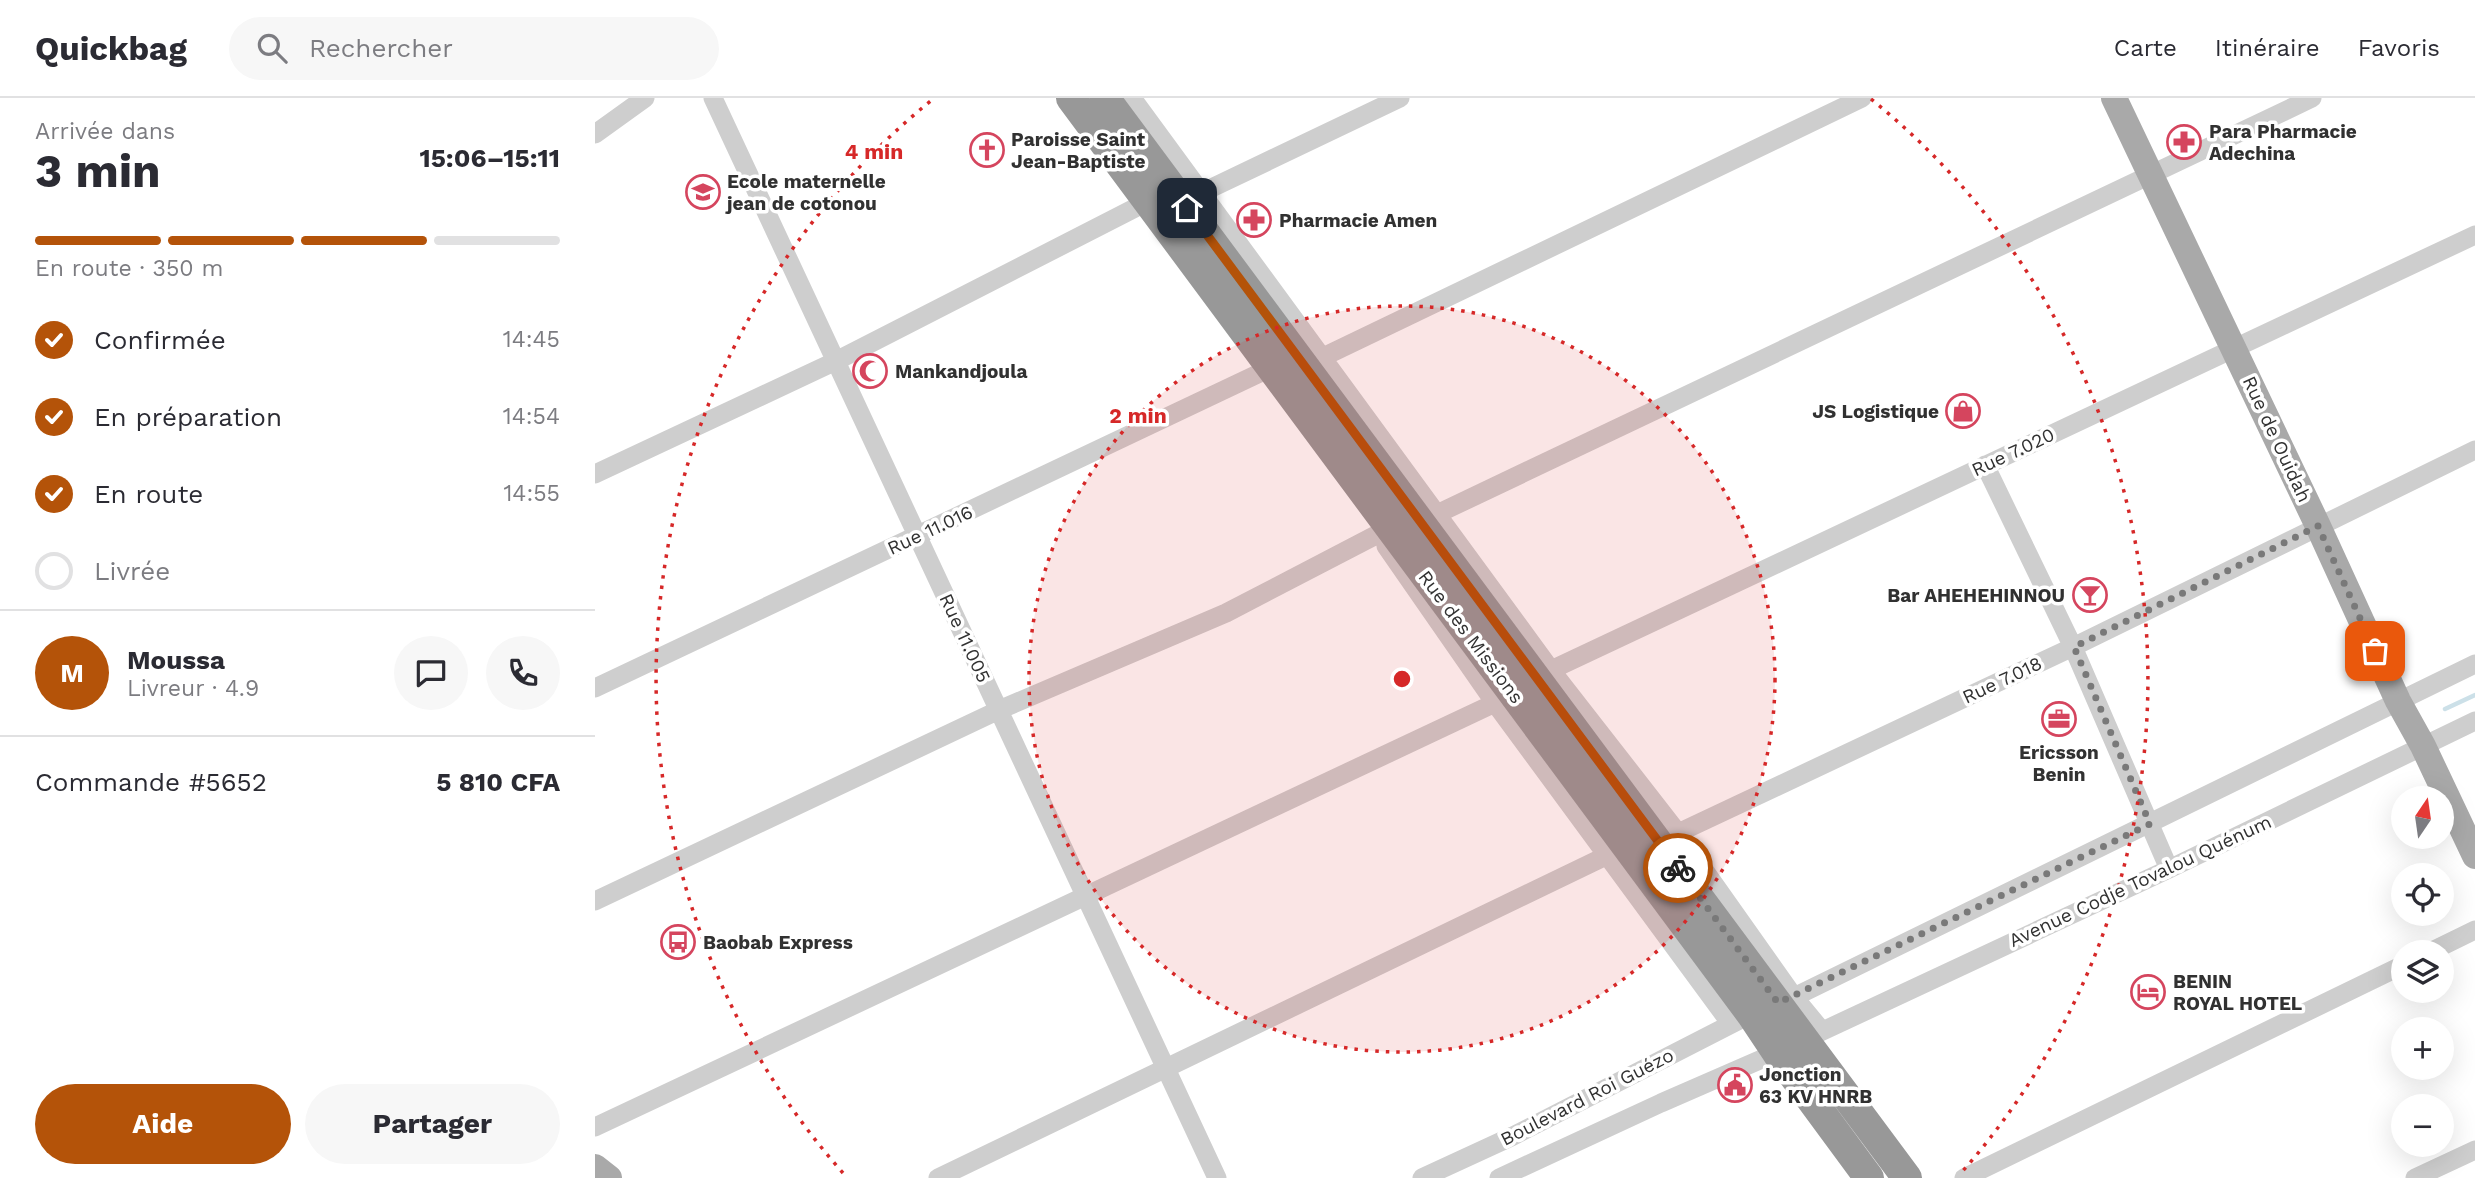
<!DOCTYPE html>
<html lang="fr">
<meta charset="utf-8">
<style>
body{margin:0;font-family:"Work Sans",sans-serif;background:#f7f7f7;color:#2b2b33;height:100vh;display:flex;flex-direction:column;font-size:26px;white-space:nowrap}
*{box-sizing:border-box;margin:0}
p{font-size:23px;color:#7c7c81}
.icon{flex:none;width:38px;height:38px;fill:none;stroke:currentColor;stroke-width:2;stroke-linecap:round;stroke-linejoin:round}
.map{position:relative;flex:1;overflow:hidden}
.panel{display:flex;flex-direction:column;background:#fff;width:595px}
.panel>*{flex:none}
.needle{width:46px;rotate:13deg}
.buttons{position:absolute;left:1796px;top:688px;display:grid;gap:14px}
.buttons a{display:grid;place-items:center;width:63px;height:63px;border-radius:50%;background:#fff;box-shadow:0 7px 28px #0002;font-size:35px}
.pin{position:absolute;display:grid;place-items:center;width:60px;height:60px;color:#fff;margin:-30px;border-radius:14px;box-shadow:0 4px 10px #0006}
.courier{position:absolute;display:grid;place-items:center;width:70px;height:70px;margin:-35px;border:5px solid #b45309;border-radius:50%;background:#fff;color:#222;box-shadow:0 2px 9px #0007}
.summary em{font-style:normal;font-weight:700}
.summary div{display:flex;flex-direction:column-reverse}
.summary{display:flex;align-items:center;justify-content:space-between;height:119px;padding:0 35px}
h1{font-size:46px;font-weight:700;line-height:52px}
.bar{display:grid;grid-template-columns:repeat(4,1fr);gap:10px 7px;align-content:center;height:84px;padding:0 35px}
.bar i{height:9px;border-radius:5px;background:#e1e1e2}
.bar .current{background:#b45309}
.bar p{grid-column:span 4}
.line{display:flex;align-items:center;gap:18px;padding:0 35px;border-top:2px solid #e1e1e2}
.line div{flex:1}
.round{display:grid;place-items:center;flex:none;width:74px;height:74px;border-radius:37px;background:#f7f7f7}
ol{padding:0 35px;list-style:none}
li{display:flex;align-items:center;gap:21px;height:77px}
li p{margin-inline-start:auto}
li .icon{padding:7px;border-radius:50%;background:#b45309;color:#fff;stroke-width:4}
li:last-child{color:#7c7c81}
li i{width:38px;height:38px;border:4px solid #e1e1e2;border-radius:50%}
.cta{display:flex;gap:14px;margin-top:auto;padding:14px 35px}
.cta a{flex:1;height:80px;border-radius:42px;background:#b45309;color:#fff;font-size:28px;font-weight:700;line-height:80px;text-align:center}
.cta a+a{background:#f7f7f7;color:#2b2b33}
header{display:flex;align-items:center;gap:42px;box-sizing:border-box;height:98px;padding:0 35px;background:#fff;border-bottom:2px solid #e1e1e2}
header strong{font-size:33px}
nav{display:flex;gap:38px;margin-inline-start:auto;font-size:24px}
.search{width:490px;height:63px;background:#f7f7f7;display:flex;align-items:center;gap:18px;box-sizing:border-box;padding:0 24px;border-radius:38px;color:#7c7c81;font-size:26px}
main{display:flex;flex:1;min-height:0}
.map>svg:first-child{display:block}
</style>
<header>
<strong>Quickbag</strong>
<div class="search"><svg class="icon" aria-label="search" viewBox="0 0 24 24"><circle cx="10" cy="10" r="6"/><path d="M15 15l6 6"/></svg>Rechercher</div>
<nav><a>Carte</a><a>Itinéraire</a><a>Favoris</a></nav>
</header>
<main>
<section class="panel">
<div class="summary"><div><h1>3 min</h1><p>Arrivée dans</p></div><em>15:06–15:11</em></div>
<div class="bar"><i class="current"></i><i class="current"></i><i class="current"></i><i></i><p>En route · 350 m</p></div>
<ol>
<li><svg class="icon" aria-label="check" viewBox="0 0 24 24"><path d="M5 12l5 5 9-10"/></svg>Confirmée<p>14:45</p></li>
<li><svg class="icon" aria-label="check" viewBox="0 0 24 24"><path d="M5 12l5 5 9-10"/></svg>En préparation<p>14:54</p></li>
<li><svg class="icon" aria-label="check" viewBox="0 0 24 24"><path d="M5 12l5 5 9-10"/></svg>En route<p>14:55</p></li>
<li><i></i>Livrée</li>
</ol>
<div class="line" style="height:126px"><b class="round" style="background:#b45309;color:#fff">M</b><div><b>Moussa</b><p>Livreur · 4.9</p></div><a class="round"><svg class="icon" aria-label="chat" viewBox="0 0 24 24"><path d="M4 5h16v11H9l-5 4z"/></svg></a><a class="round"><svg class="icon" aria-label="phone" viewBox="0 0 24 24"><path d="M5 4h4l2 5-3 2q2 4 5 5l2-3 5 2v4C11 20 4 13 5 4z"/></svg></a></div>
<div class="line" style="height:91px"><div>Commande #5652</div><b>5 810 CFA</b></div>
<div class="cta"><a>Aide</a><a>Partager</a></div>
</section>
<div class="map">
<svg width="1880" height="1080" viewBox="0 0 1880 1080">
<rect width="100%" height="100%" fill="#fff"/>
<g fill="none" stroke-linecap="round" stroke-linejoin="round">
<path stroke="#cce0e8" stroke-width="4.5" d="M1850 611 1880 597"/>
<path stroke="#cecece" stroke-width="19" d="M118 0 622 1080
M537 0 956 572 1083 735 1199 899 1227 933
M0 36 50 0
M606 95 805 0
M728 259 1267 0
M1390 367 1478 549 1574 771
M0 376 241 263 540 110
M844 415 1717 0
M791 448 900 605 1136 926
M956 572 1880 137
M0 590 669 273
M1083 735 1478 549 1880 352
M0 803 404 612 631 515 783 436
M1835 854 1880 832
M1217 938 1574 771 1880 623
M0 1029 900 605
M343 1080 1013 757
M827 1080 918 1038 1156 916 1199 899 1880 566
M904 1080 1066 1005 1190 951
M1369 1080 1808 867
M1820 1080 1880 1052"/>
<path stroke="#a9a9a9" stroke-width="26" d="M1519 0 1723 428 1803 603 1828 648 1880 758
M0 1069 14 1080"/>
<path stroke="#989898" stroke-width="30" d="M476 0 1156 916 1182 955 1274 1080
M510 0 1312 1080"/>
</g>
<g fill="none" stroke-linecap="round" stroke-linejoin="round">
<path stroke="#797979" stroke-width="7" stroke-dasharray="0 12.6" d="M1083 770 1183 905 1555 726 1479 549 1723 428 1780 553"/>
<path stroke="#b45309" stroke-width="9" d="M592 110 1083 770"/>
</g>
<circle cx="807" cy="581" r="373" fill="#d62828" fill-opacity=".12"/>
<g fill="none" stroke="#d62828" stroke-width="3.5" stroke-dasharray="3.5 7">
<circle cx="807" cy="581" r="373"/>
<path d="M248 1075A746 746 0 0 1 338 1M1276 1A746 746 0 0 1 1366 1075"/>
</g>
<defs>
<g id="pharmacy-ring" transform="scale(1.75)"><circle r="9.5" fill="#fff" stroke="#d5455e" stroke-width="1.5"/><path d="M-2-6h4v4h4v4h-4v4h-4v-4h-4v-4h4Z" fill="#d5455e"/></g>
<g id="church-ring" transform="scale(1.75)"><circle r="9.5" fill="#fff" stroke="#d5455e" stroke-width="1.5"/><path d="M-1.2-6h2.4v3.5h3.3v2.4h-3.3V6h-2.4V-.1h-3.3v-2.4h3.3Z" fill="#d5455e"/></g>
<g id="school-ring" transform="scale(1.75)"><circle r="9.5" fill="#fff" stroke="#d5455e" stroke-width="1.5"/><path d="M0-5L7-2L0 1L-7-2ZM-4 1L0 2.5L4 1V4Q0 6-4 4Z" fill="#d5455e"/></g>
<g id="mosque-ring" transform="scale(1.75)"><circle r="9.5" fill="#fff" stroke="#d5455e" stroke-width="1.5"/><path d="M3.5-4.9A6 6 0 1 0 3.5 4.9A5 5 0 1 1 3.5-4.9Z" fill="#d5455e"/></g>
<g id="shop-ring" transform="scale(1.75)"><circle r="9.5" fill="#fff" stroke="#d5455e" stroke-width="1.5"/><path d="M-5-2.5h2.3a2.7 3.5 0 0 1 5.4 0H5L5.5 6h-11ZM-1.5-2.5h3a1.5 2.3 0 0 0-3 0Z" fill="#d5455e"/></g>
<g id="bar-ring" transform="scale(1.75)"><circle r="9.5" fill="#fff" stroke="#d5455e" stroke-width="1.5"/><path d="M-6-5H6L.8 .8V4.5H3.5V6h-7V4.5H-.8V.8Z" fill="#d5455e"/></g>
<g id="office-ring" transform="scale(1.75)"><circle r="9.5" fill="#fff" stroke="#d5455e" stroke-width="1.5"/><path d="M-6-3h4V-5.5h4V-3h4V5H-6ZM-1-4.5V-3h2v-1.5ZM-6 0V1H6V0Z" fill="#d5455e"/></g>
<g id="bus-ring" transform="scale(1.75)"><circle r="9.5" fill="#fff" stroke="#d5455e" stroke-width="1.5"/><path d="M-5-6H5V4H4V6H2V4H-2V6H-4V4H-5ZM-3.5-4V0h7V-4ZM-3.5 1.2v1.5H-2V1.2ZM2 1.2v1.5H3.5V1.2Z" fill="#d5455e"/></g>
<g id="hotel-ring" transform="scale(1.75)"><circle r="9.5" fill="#fff" stroke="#d5455e" stroke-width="1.5"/><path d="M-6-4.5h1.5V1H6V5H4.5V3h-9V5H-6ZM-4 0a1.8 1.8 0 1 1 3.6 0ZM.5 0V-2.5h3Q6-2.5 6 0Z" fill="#d5455e"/></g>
<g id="civic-ring" transform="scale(1.75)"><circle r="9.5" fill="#fff" stroke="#d5455e" stroke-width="1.5"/><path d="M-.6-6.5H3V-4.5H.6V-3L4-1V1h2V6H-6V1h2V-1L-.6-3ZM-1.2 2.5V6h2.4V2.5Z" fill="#d5455e"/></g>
</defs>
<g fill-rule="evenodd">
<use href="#pharmacy-ring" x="1589" y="44"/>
<use href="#church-ring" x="392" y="52"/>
<use href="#school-ring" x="108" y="94"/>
<use href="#pharmacy-ring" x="659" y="122"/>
<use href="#mosque-ring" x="275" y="273"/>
<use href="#shop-ring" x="1368" y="313"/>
<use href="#bar-ring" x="1495" y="497"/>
<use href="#office-ring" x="1464" y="621"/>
<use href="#bus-ring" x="83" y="844"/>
<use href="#hotel-ring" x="1553" y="894"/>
<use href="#civic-ring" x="1140" y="987"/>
</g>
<g text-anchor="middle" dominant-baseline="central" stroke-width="7" stroke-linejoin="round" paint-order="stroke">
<g font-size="19" font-weight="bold" fill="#313131" stroke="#fff" text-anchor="start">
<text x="1614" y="33">Para Pharmacie<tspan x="1614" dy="22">Adechina</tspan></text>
<text x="416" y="41">Paroisse Saint<tspan x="416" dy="22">Jean-Baptiste</tspan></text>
<text x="132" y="83">Ecole maternelle<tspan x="132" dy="22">jean de cotonou</tspan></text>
<text x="684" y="122">Pharmacie Amen</text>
<text x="300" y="273">Mankandjoula</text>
<text x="1344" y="313" text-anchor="end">JS Logistique</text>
<text x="1470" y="497" text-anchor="end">Bar AHEHEHINNOU</text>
<text x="1464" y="654" text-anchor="middle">Ericsson<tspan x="1464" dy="22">Benin</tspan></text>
<text x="108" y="844">Baobab Express</text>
<text x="1578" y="883">BENIN<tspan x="1578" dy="22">ROYAL HOTEL</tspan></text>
<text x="1164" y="976">Jonction<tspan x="1164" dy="22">63 KV HNRB</tspan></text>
</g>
<g font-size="19" fill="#313131" stroke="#fff">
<text transform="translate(1682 341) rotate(65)">Rue de Ouidah</text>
<text transform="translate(1418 354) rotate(-25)">Rue 7.020</text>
<text transform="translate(335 432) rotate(-25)">Rue 11.016</text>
<text transform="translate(876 539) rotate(53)">Rue des Missions</text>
<text transform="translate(370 540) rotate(65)">Rue 11.005</text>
<text transform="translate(1407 582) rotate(-25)">Rue 7.018</text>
<text transform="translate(1545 783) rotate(-25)">Avenue Codje Tovalou Quénum</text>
<text transform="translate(992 999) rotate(-27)">Boulevard Roi Guézo</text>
</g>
</g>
<circle cx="807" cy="581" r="10" fill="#d62828" stroke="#fff" stroke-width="3.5"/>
<g font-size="21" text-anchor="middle" font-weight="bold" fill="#d62828" stroke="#fff" stroke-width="7" stroke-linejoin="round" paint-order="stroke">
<text x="279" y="61">4 min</text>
<text x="543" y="325">2 min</text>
</g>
</svg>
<div class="buttons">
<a><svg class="needle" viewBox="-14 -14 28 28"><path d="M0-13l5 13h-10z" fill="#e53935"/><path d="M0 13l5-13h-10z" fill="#7c7c81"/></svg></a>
<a><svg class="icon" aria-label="locate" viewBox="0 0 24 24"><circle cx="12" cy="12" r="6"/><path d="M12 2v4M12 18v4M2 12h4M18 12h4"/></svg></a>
<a><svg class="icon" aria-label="layers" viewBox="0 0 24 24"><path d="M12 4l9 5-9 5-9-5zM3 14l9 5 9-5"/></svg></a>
<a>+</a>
<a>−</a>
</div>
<div class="pin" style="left:1780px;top:553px;background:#ea580c"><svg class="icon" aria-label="bag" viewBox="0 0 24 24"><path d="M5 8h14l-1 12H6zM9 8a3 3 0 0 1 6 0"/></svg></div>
<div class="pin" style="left:592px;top:110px;background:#1f2937"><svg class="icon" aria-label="home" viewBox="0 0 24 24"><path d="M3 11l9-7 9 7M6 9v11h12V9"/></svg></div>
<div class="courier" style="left:1083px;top:770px"><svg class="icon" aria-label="bike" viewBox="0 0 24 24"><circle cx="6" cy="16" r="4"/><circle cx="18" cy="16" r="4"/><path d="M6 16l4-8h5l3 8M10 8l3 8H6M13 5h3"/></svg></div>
</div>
</main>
